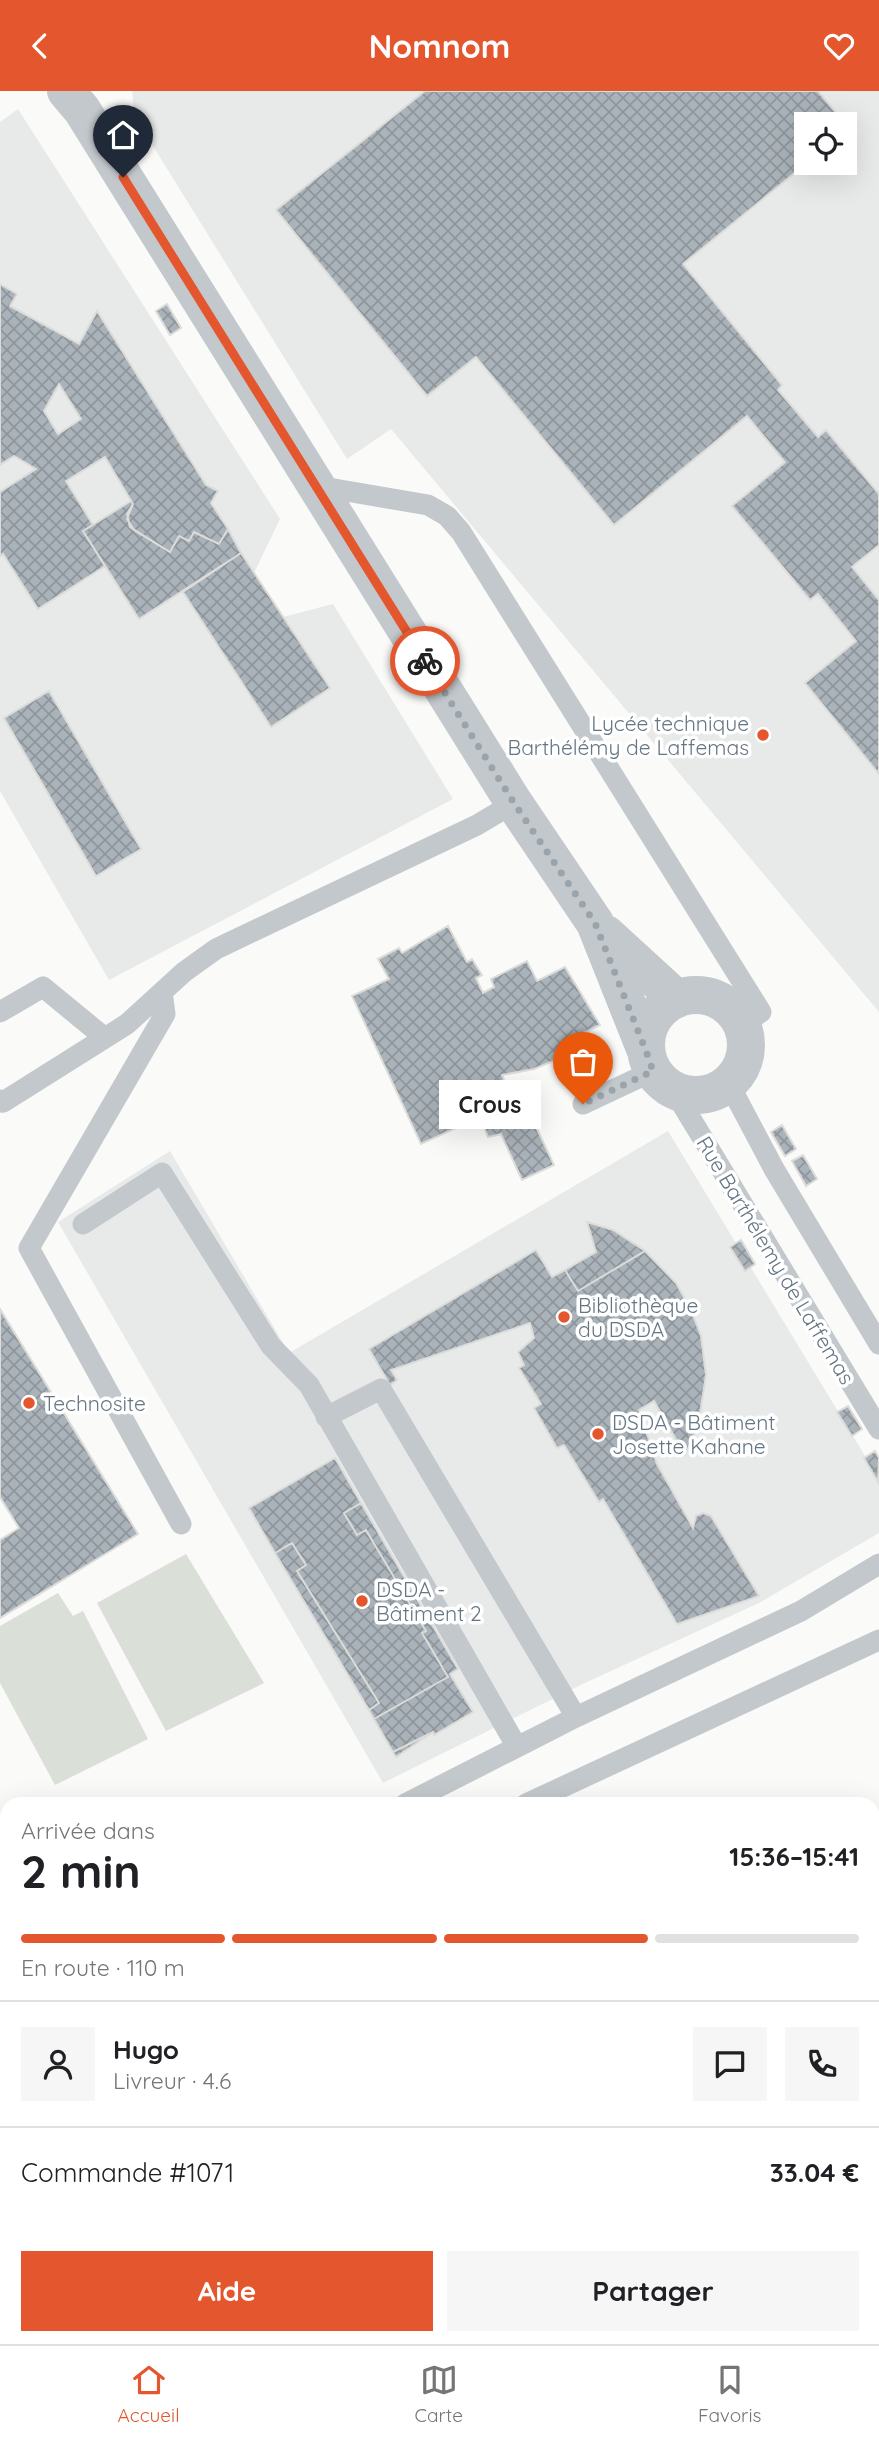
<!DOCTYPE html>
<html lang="fr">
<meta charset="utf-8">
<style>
body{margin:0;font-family:Quicksand,sans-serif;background:#f6f6f6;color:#202124;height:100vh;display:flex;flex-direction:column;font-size:26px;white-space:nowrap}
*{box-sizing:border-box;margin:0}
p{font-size:23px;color:#757577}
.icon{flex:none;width:38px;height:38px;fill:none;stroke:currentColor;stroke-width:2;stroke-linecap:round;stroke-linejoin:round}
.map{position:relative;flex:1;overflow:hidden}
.details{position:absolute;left:0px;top:1706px;width:880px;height:548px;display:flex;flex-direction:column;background:#fff;border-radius:21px 21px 0 0;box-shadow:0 7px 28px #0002}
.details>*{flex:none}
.fabs{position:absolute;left:794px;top:21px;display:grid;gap:14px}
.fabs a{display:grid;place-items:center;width:63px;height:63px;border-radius:0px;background:#fff;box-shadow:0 7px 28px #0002;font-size:35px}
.pin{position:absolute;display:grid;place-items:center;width:60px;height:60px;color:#fff;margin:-72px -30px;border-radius:50% 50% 50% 0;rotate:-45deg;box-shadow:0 0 7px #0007}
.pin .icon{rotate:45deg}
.courier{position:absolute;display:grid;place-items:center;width:70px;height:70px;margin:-35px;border:5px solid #e4572e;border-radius:50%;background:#fff;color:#222;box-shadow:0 2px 9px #0007}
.bubble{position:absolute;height:49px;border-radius:0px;background:#fff;box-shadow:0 7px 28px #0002;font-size:23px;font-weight:700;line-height:49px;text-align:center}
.overview em{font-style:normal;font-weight:700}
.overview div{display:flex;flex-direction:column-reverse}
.overview{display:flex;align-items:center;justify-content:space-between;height:119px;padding:0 21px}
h1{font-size:46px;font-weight:700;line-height:52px}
.bar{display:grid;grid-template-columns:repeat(4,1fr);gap:10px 7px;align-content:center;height:84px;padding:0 21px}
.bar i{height:9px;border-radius:5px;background:#e0e0e0}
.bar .active{background:#e4572e}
.bar p{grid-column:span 4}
.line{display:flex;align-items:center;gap:18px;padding:0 21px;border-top:2px solid #e0e0e0}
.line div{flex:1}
.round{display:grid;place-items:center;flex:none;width:74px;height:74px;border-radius:0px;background:#f6f6f6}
.primary-button{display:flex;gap:14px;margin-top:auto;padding:14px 21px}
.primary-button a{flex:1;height:80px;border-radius:0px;background:#e4572e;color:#fff;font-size:28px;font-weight:700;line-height:80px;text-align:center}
.primary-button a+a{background:#f6f6f6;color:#202124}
header{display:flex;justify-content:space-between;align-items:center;height:91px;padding:0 21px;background:#e4572e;color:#fff;font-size:32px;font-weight:700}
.tabs{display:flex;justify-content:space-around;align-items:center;height:98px;border-top:2px solid #e0e0e0;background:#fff;font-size:19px;color:#757577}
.tabs a{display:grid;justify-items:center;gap:4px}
.tabs .active{color:#e4572e}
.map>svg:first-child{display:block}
</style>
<header><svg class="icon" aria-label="back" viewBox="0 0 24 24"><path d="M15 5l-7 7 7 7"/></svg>Nomnom<svg class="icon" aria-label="heart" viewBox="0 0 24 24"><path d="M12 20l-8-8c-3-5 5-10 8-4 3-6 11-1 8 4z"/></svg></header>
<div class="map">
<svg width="879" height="2253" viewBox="0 0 879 2253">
<defs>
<pattern id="building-cross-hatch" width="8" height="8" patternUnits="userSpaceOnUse" patternTransform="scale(1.75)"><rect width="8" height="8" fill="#aab3b9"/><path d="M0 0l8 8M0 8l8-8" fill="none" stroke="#8e969c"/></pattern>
</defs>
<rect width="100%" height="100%" fill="#fafaf8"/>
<path fill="#e8e9e9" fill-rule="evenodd" d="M132 0H879V921L391 338 347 368 135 26ZM807 33H845V72H807Z
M18 18 280 428 254 482 283 526 333 513 453 708 109 889 0 700V31Z
M668 1040 879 1388V1442L759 1512 587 1591 383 1692 58 1131 170 1060 289 1262Z
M0 2051 7 2064V2247H110L114 2253H0Z
M311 2247H649L652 2253H314Z"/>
<path fill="#dadfd7" d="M186 1463 264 1592 166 1640 97 1512Z
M58 1502 73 1525 83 1520 148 1648 55 1694 0 1592V1535Z
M879 2220V2253H817L815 2250 821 2247H873V2222Z
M439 2247H655L658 2253H442Z"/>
<path fill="url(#building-cross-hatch)" stroke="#dcdcda" stroke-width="2" fill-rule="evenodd" d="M425 0H818L849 37 845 40V33H807V72L683 173 782 294 778 299 818 346 826 339 879 403V454L852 476 879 509V683L805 592 856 550 818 503 810 509 732 415 785 371 747 325 614 434 476 266 427 305 276 119Z
M0 193 17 203 10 215 79 253 97 220 206 394 218 400 211 412 228 438 219 453 194 441 189 450 179 445 170 461 134 439 127 428 133 413 105 366 66 390 93 434 83 440 105 475 38 518 3 463 0 465V401L36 378 14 365 0 374ZM59 293 81 328 58 343 44 320Z
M167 213 181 237 170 244 156 220Z
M131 410 133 413 127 423 130 436 170 461 179 445 189 450 194 441 219 453 228 438 241 462 139 528 83 440Z
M241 462 330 597 271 636 183 501Z
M49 600 141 758 96 785 4 627Z
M448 835 467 871 472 868 482 884 476 887 483 902 494 896 491 888 527 870 537 890 565 876 600 934 581 943 587 956 534 978 502 984 521 1029 530 1023 554 1074 522 1089 501 1043 488 1046 480 1026 421 1053 352 905 389 888 378 868 399 857 402 862Z
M782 1034 796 1058 785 1065 771 1041Z
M803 1064 817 1088 806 1095 792 1070Z
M587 1131 613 1139 645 1160 578 1200 565 1179 596 1161Z
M741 1149 755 1173 745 1180 730 1156Z
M536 1159 552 1186 565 1179 578 1200 645 1160 676 1192 691 1219 701 1245 706 1284 698 1336 685 1364 654 1310 639 1319 657 1373 693 1437 696 1425 703 1422 711 1425 759 1505 677 1533 603 1408 599 1411 564 1354 557 1357 534 1317 541 1313 519 1277 524 1274 518 1261 534 1247 530 1232 391 1279 397 1289 390 1294 369 1258Z
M0 1218 138 1443 0 1527V1449L19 1437 0 1406Z
M848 1315 862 1338 852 1345 837 1321Z
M875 1360 879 1367 878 1391 864 1367Z
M335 1367 361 1412 344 1422 357 1444 366 1439 426 1540 422 1542 448 1586 374 1628 369 1619 379 1612 297 1480 306 1474 292 1452 275 1462 249 1417Z
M361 1412 458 1578 450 1583 473 1621 434 1644 433 1641 393 1661 374 1628 448 1586 422 1542 426 1540 366 1439 357 1444 344 1422Z
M292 1452 306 1474 297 1480 379 1612 369 1619 275 1462Z
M433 1641 396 1666 393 1661Z
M879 1811V1844L873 1831V1813Z
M879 1958V2074L873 2076V1961Z"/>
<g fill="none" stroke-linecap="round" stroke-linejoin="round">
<g stroke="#b5babe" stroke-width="42">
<path id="primary" d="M0 1846 7 1858
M0 1982 7 1994
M150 2247 153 2253
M229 2247 233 2253"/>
</g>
<path stroke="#c3c8cc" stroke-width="21" d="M317 395 428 414 447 425 461 441 761 921 742 934
M162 901 165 923 29 1157 181 1433
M0 921 43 896 105 947
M729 993 774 1078 879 1253
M674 1000 879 1338
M0 1009 3 1011 127 933 184 881 216 858 477 734 514 712
M583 1013 653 980
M83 1133 162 1082 271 1255 309 1294 517 1656
M326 1326 381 1298 576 1626
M405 1713 576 1626 801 1520 879 1473
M526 1713 879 1549
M873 1784 879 1782
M873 2195 879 2192
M416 2247 420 2253
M670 2247 672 2253
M741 2253 755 2247"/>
<path stroke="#c3c8cc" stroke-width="38" d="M66 0 82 19 514 712 595 832 646 960
M606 843 677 908
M646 954a50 50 0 1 1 100 0a50 50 0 1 1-100 0Z"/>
<use href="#primary" stroke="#fff" stroke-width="38"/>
</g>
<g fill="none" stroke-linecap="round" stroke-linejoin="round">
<path stroke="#99a4ac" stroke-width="7" stroke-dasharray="0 12.6" d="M425 570 514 712 595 832 646 960 653 980 583 1013"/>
<path stroke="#e4572e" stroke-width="9" d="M123 86 425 570"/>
</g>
<g fill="#e4572e" stroke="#fff" stroke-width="2.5">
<circle cx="763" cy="644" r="7"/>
<circle cx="564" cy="1226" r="7"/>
<circle cx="29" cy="1312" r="7"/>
<circle cx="598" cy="1343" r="7"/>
<circle cx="362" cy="1510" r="7"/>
</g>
<g text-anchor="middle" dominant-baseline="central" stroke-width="7" stroke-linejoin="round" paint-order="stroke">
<g font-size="21" fill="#657683" stroke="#fff" text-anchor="start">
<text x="749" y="632" text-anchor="end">Lycée technique<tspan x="749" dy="24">Barthélémy de Laffemas</tspan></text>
<text x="578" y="1214">Bibliothèque<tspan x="578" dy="24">du DSDA</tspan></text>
<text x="43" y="1312">Technosite</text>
<text x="612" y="1331">DSDA - Bâtiment<tspan x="612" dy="24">Josette Kahane</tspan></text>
<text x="376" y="1498">DSDA -<tspan x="376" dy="24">Bâtiment 2</tspan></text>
</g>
<g font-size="21" fill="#657683" stroke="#fff">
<text transform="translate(776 1169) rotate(59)">Rue Barthélemy de Laffemas</text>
</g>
</g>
</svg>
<div class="fabs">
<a><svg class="icon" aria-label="locate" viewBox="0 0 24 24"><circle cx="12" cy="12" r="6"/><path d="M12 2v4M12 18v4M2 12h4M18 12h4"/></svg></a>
</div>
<div class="pin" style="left:583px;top:1013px;background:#ea580c"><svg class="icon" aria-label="bag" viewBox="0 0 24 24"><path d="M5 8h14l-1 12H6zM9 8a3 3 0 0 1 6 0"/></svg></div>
<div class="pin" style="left:123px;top:86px;background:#1f2937"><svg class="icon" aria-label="home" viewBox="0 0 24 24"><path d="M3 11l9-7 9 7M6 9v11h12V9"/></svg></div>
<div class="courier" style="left:425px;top:570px"><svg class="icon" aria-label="bike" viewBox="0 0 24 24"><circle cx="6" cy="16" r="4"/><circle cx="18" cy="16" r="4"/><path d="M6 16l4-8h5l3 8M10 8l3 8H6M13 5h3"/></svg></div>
<div class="bubble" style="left:439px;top:989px;width:102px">Crous</div>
<section class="details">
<div class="overview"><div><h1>2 min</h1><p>Arrivée dans</p></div><em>15:36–15:41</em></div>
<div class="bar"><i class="active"></i><i class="active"></i><i class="active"></i><i></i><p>En route · 110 m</p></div>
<div class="line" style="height:126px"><a class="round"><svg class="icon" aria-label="person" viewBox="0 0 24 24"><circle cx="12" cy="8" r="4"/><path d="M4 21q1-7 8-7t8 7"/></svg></a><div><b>Hugo</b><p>Livreur · 4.6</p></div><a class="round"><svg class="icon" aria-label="chat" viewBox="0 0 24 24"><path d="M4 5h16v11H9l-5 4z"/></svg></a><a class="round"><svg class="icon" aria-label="phone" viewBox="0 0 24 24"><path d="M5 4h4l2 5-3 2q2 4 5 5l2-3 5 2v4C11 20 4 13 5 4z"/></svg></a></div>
<div class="line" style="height:91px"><div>Commande #1071</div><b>33.04 €</b></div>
<div class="primary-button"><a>Aide</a><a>Partager</a></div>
</section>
</div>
<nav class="tabs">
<a class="active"><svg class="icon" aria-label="home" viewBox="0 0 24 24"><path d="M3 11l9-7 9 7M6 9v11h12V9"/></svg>Accueil</a>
<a><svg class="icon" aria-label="map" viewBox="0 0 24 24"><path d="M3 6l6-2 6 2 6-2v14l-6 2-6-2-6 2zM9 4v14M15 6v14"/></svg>Carte</a>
<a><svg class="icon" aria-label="saved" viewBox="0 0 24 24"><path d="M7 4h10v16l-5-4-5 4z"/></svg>Favoris</a>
</nav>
